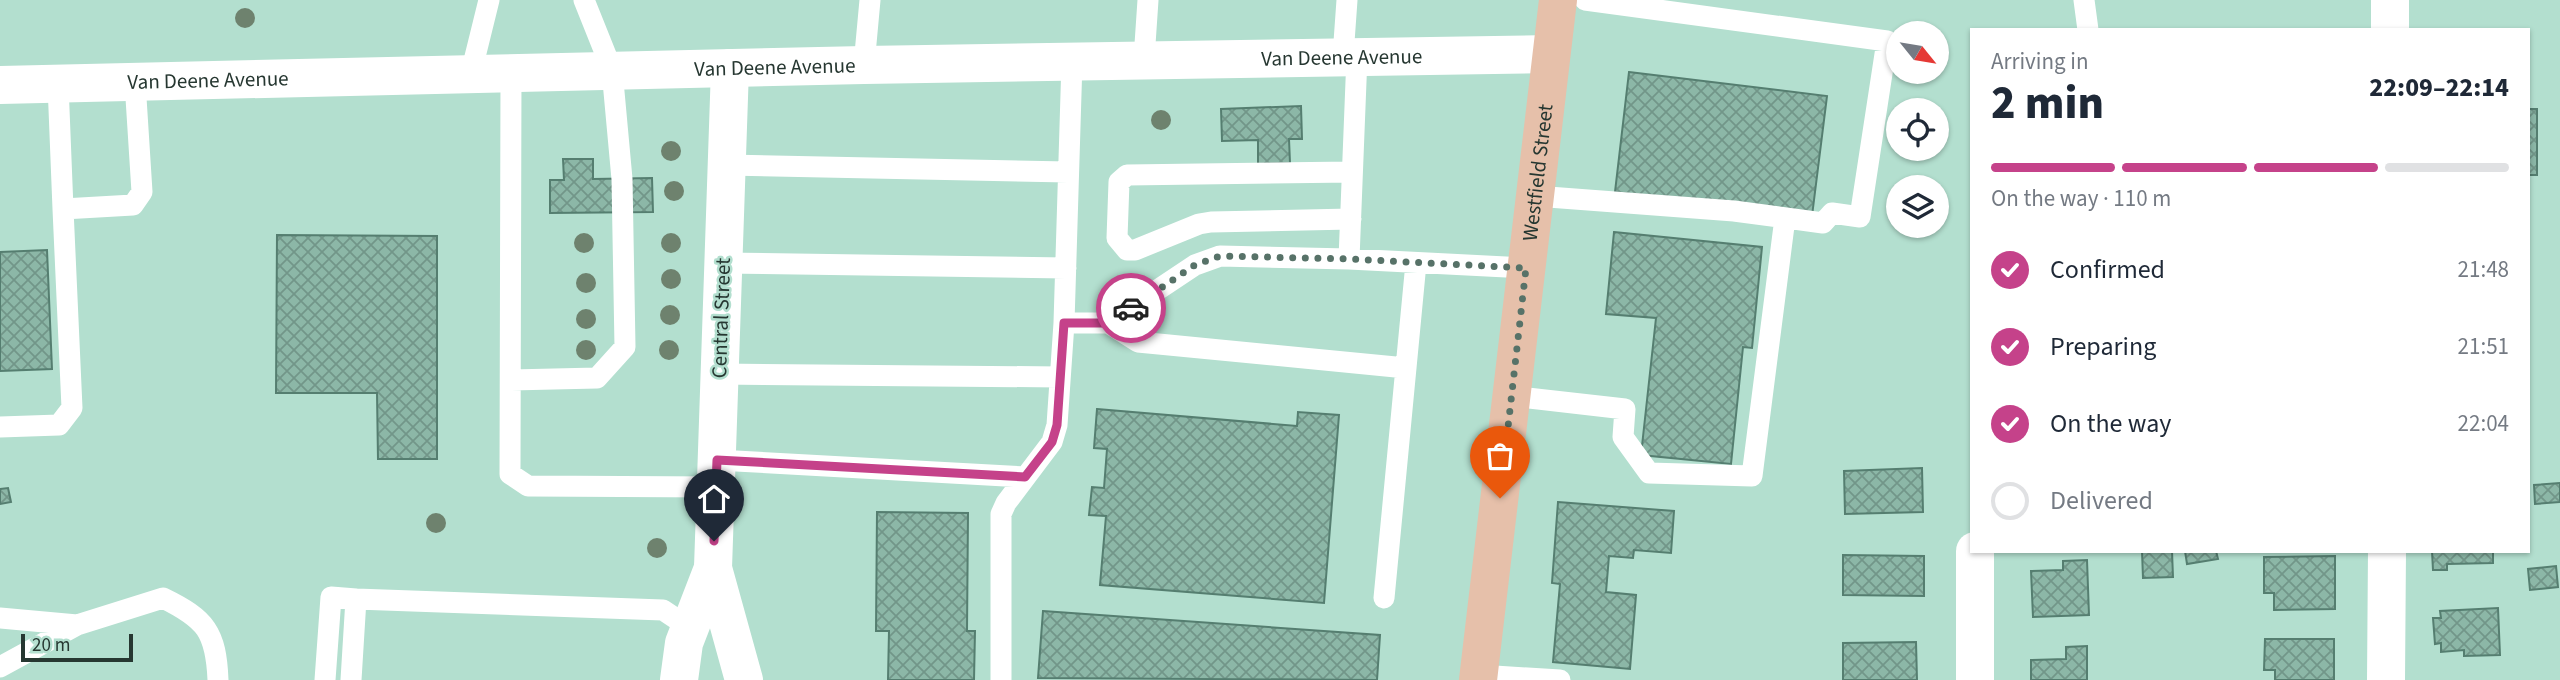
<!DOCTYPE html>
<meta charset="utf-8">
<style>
body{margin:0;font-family:"Source Sans 3",sans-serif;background:#f2f2f3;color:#1f2937;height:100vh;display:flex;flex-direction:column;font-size:26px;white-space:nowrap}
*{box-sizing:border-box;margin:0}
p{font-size:23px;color:#747a83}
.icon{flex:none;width:38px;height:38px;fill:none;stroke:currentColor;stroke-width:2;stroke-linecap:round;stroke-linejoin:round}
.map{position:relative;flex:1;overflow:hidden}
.drawer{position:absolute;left:1970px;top:28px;width:560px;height:525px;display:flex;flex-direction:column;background:#fff;border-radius:0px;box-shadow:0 2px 5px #0004}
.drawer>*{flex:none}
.needle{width:46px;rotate:120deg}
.fabs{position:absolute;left:1886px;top:21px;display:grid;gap:14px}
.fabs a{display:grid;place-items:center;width:63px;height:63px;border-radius:50%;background:#fff;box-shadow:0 2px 5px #0004;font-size:35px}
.scale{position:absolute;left:21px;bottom:18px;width:112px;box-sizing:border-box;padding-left:7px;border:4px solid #263731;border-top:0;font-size:19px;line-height:24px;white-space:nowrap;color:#263731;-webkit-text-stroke:5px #b3dfcf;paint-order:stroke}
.pin{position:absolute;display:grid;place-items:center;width:60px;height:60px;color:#fff;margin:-72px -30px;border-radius:50% 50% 50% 0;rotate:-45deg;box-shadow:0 0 7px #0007}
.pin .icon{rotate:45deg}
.courier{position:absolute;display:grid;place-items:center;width:70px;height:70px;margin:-35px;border:5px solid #c5428a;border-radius:50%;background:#fff;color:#222;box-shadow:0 2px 9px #0007}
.headline em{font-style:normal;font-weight:800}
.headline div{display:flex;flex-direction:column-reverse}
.headline{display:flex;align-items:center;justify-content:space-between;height:119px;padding:0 21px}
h1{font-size:46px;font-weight:800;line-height:52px}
.bar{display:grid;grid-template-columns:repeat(4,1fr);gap:10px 7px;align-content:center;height:84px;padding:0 21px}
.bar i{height:9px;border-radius:5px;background:#e0e1e3}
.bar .on{background:#c5428a}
.bar p{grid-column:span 4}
ol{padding:0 21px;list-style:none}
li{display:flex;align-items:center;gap:21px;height:77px}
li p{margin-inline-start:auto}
li .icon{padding:7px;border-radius:50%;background:#c5428a;color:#fff;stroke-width:4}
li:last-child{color:#747a83}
li i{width:38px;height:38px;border:4px solid #e0e1e3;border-radius:50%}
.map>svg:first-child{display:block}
</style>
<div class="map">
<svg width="2560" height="680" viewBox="0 0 2560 680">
<defs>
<pattern id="building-cross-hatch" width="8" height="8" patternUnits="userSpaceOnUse" patternTransform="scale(1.75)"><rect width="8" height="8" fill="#8cb7a7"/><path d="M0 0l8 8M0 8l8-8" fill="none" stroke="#729689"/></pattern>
</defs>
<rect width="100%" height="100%" fill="#b3dfcf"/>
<path fill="url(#building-cross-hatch)" stroke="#557e70" stroke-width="2" d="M1629 72 1827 96 1812 216 1615 192Z
M1301 106 1302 139H1289L1290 163 1258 164V140L1222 141 1221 109Z
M2529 109H2537V175H2529Z
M563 159H593V179L652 178 653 212 550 213V180H564Z
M1614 232 1762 247 1752 348 1743 347 1731 464 1641 455 1656 318 1606 314Z
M277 235 437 236V459H378L377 393H276Z
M47 250 52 369 0 371V252Z
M1097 409 1297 426 1298 412 1339 415 1324 603 1100 585 1106 516 1089 515 1092 487 1104 488 1107 449 1094 448Z
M1922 468 1923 512 1845 514 1844 471Z
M2560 483V502L2535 504 2534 485Z
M8 488 11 502 0 504V489Z
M1558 502 1674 511 1671 553 1634 550 1633 558 1609 556 1606 592 1636 595 1630 669 1553 662 1560 584 1552 583Z
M877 512 968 513 967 631H975L974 680H888L889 631H876Z
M2142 551H2172L2173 577 2143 578Z
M2185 551H2216L2218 559 2187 564Z
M2432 551H2493V563L2447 564V570H2433Z
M1843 555 1924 556V596L1843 595Z
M2335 556V609L2274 610V593H2264V557Z
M2087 560 2089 615 2033 617 2031 571 2063 570V561Z
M2556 566 2558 587 2530 590 2528 569Z
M2498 608 2500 655 2464 656V650L2441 652V643L2435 644 2433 618H2441L2440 611Z
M1043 611 1380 635 1377 680 1038 678Z
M2265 639H2334V680H2275V670H2264Z
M1916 642 1917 680H1843V643Z
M2087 646V680H2031V660L2066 659V647Z"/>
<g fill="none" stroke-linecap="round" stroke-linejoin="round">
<path stroke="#fff" stroke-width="21" d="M2084 0 2088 30
M1343 56 1347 0
M1144 59 1148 0
M1072 61 1064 323H1108L1195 265 1220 256 1349 259 1526 268
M864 65 870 0
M511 72 510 474 528 486 716 487
M471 73 489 0
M58 84 63 209
M727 165 1068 172
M1535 196 1734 211 1823 223 1832 213 1860 217 1887 41 1585 0
M1351 219 1211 222 1199 224 1135 250H1127L1117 238 1119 182 1127 175 1352 172
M1349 259 1357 56
M723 263 1066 268
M1108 323 1138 342 1406 368
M719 374 1060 377
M511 380 597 378 625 347 622 179 612 70 584 0
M1511 396 1625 409 1623 437 1649 473 1752 476 1785 218
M0 427 59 425 72 408 63 209 133 205 142 192 135 82
M717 460 1025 477
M1384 598 1416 263
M0 618 77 625 163 598C206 619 216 632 218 680
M0 667 77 625
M1479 675 1560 680
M325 680 331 597 356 599
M351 680 356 599 663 610 690 628
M1001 680V514L1006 503 1052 442 1057 425 1064 323"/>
<g stroke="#fff" stroke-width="38">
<path d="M2390 30V0"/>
<path d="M730 68 713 568 744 680"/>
<path id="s1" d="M0 85 864 65 1551 54"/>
<path d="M679 680 684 643 713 568"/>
<path d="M1975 680V551"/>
<path d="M2386 680 2387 551"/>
</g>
<path stroke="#e6c0aa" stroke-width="38" id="s2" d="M1478 680 1558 0"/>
</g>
<g fill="#6e826e">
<circle cx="245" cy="18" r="10"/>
<circle cx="1161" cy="120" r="10"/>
<circle cx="671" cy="151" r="10"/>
<circle cx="674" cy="191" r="10"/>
<circle cx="584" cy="243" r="10"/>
<circle cx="671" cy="243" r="10"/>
<circle cx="671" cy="279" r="10"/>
<circle cx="586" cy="283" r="10"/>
<circle cx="670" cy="315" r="10"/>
<circle cx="586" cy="319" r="10"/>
<circle cx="586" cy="350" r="10"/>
<circle cx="669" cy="350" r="10"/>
<circle cx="436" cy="523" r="10"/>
<circle cx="657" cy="548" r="10"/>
</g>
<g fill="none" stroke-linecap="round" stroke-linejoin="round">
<path stroke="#577268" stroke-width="7" stroke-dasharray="0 12.6" d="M1131 308 1195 265 1220 256 1349 259 1526 268 1500 498"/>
<path stroke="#c5428a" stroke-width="9" d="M714 541 717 460 1025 477 1052 442 1057 425 1064 323H1108L1131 308"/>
</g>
<g text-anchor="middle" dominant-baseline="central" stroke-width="5" stroke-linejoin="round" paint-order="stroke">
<g font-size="21" fill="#263731" stroke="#b3dfcf">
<text stroke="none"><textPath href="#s1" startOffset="1342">Van Deene Avenue</textPath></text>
<text stroke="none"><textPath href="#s1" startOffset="775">Van Deene Avenue</textPath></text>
<text stroke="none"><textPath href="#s1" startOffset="208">Van Deene Avenue</textPath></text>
<text stroke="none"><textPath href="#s2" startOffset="511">Westfield Street</textPath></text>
<text transform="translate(721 318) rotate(-88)">Central Street</text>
</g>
</g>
</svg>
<div class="fabs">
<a><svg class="needle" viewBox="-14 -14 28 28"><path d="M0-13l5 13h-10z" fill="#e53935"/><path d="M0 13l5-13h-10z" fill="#747a83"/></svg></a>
<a><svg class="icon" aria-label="locate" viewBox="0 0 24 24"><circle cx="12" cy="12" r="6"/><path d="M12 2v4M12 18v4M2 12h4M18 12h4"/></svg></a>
<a><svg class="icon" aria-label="layers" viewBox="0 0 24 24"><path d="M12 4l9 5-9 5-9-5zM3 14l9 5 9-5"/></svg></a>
</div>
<div class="scale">20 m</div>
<div class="pin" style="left:1500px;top:498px;background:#ea580c"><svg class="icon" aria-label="bag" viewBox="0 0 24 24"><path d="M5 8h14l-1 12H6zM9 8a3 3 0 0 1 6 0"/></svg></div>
<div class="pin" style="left:714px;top:541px;background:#1f2937"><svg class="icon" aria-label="home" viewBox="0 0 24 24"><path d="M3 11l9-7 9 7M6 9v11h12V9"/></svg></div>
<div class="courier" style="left:1131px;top:308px"><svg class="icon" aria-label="car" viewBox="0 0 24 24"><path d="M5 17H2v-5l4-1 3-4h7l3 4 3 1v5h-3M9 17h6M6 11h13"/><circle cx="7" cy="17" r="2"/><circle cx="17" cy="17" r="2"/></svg></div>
<section class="drawer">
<div class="headline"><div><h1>2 min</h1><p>Arriving in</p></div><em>22:09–22:14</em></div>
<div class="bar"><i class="on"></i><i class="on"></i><i class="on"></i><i></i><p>On the way · 110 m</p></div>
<ol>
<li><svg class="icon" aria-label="check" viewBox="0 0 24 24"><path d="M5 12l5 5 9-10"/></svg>Confirmed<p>21:48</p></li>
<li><svg class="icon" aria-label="check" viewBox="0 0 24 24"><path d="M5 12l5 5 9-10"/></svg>Preparing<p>21:51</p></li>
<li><svg class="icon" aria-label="check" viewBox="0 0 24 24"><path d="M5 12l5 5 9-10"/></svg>On the way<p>22:04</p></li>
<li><i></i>Delivered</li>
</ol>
</section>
</div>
